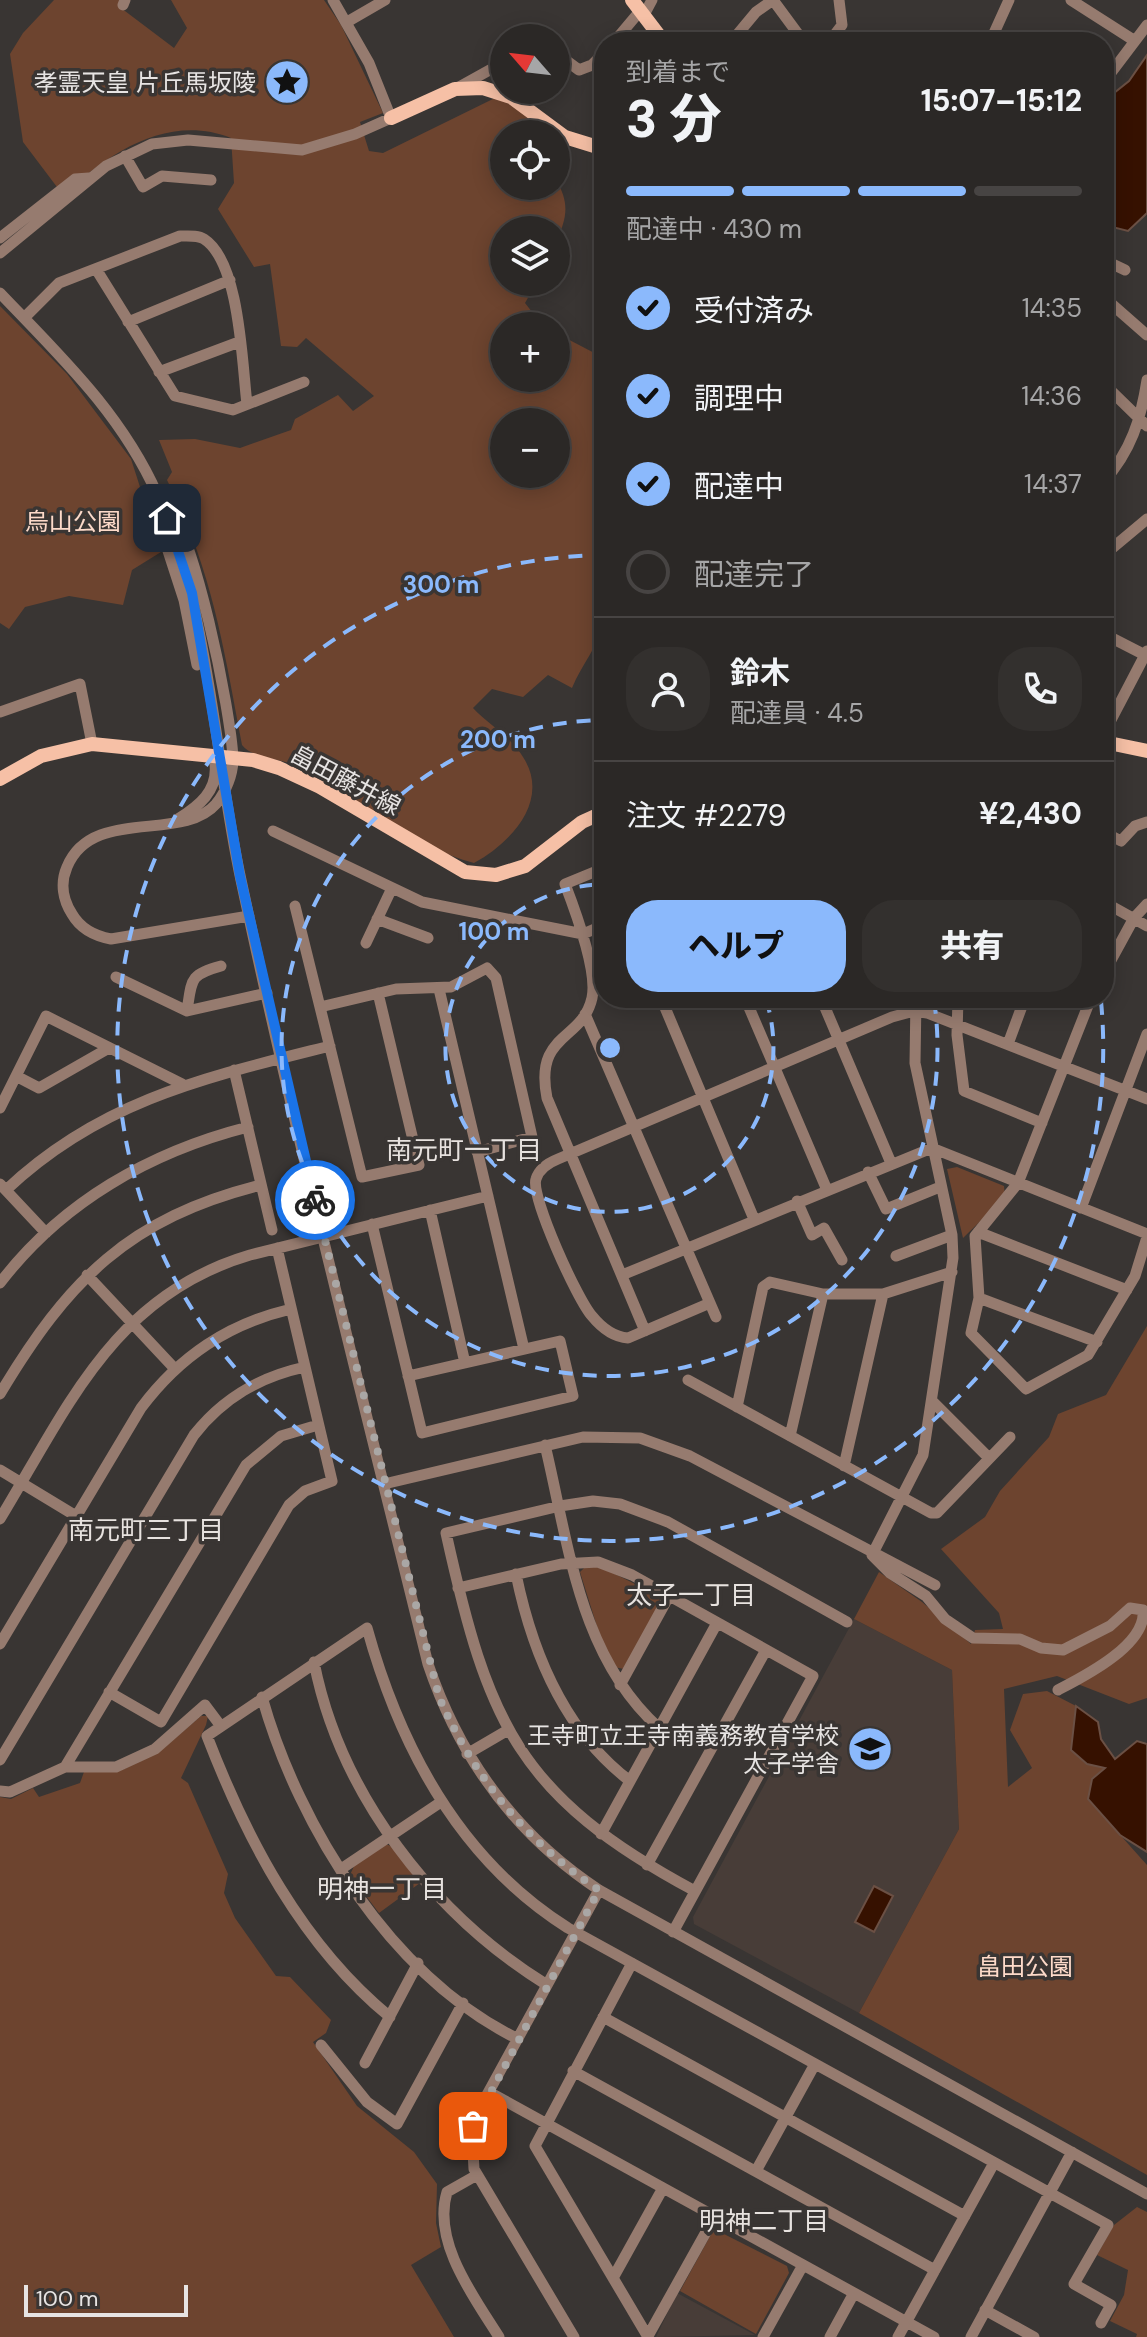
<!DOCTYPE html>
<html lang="ja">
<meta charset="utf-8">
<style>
body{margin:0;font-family:"DM Sans","Noto Sans JP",sans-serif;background:#33302e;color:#f1f3f6;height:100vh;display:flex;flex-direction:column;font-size:30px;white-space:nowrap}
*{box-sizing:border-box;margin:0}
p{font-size:26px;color:#a6a6a7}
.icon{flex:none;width:44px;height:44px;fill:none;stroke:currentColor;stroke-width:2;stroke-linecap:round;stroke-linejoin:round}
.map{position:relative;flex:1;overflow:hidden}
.sheet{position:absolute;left:594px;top:32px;width:520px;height:976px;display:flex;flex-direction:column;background:#2b2826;border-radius:32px;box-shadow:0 4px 20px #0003,0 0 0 2px #474443}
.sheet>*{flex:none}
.needle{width:52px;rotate:298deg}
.buttons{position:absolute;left:490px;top:24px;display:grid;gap:16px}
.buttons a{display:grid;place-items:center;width:80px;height:80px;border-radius:50%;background:#2b2826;box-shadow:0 4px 20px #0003,0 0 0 2px #474443;font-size:40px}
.scale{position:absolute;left:24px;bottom:20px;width:164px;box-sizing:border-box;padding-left:8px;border:4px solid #e7e4e3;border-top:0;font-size:22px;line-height:28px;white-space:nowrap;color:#e7e4e3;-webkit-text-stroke:6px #393533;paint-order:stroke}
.pin{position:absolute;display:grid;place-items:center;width:68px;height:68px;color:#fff;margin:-34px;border-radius:16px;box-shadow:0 4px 12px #0006}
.courier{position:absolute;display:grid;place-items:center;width:80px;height:80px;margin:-40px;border:6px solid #1a73e8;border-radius:50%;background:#fff;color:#222;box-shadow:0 2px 10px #0007}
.headline em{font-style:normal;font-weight:800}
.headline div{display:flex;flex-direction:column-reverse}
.headline{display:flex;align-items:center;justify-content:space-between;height:136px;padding:0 32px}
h1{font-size:52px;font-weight:800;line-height:60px}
.bar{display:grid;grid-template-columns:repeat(4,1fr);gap:12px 8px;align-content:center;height:96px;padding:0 32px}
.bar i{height:10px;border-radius:6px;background:#474443}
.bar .current{background:#8bb9fc}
.bar p{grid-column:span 4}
.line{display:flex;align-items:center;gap:20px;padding:0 32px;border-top:2px solid #474443}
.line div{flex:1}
.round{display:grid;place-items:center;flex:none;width:84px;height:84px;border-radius:32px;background:#33302e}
ol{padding:0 32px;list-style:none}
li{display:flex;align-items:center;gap:24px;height:88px}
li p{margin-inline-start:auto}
li .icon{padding:8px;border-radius:50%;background:#8bb9fc;color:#111;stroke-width:4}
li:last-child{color:#a6a6a7}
li i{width:44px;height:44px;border:4px solid #474443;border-radius:50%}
.action{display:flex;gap:16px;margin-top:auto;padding:16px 32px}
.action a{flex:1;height:92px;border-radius:32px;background:#8bb9fc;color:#111;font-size:32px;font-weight:800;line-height:92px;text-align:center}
.action a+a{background:#33302e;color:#f1f3f6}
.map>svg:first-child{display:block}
</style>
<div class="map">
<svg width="1147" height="2337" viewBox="0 0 1147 2337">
<rect width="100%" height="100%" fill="#393533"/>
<path fill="#483d38" d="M854 1619 952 1670 959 1829 859 2013 694 1924 693 1917Z
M677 2293 755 2335 656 2337Z"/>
<path fill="#6d442f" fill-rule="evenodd" d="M54 0H121V8L174 48 187 28 171 0H324L341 25 383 113 360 122 369 151 383 153 497 97 519 106 549 134H504V186H556V180C570 203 567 218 556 242V230H504V282H537L525 303 543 326H504V378H556V333L604 358V623C597 648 582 664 572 688L548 675 523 697 492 689 473 708C488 724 512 738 523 757 551 800 511 843 474 863 415 848 353 797 299 767 282 758 253 759 242 745 224 649 212 569 167 480L172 472 159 440 195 439 240 448 291 430 295 419 338 395 353 411 374 396 306 338 297 347 281 346 270 264 254 267 218 209 234 183 231 138C167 113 108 154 63 195L23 142 10 54 23 33ZM504 422H556V474H504Z
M0 306 67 374 131 459 161 552 132 570 123 605 69 596 25 607 9 629 0 623Z
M957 1167 1004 1186 1005 1197 963 1238 947 1169Z
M1147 1326V1698L1129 1704 1057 1676 1004 1689 1008 1787 1032 1768 1010 1730 1023 1694 1047 1691 1076 1706 1071 1750 1105 1767 1088 1799 1147 1865V2175L859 2013 959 1829 952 1670 854 1619 879 1572 922 1602 971 1644 975 1630 1003 1629 999 1613 941 1549 985 1517 1000 1491 1049 1437 1058 1414 1106 1395Z
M587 1565 605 1569 659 1596 660 1604 624 1669 614 1667 604 1649 580 1572Z
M201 1716H208L206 1725 181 1778 188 1783 228 1874 224 1893 235 1918 276 1976 290 1977 331 2020 326 2033 313 2042 357 2106 414 2152 437 2184 436 2223 441 2247 411 2265 454 2337H0V1797L11 1799 33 1788 39 1797 80 1783 84 1772 122 1770 159 1752Z
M386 1844 393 1847 420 1883 379 1913 350 1875 354 1866Z
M1137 2207 1147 2212V2337H1136L1137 2334 1110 2321 1124 2295 1128 2270 1097 2255 1114 2225Z
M714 2229 787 2266 789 2273 756 2334 680 2291Z"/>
<path fill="#361100" stroke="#6b5044" stroke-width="2" d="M1147 55V213L1128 231 1104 225V101L1129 81Z
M1076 1706 1098 1722 1101 1739 1115 1759 1137 1741 1147 1744V1852L1120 1835 1088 1799 1092 1779 1105 1768 1087 1764 1071 1750Z
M874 1886 893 1896 874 1932 855 1922Z"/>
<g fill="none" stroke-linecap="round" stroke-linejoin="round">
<path stroke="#967b6f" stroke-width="11" d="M773 0 804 42
M1071 0 1135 41
M123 5 125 0
M644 15 652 0
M347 22 385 0
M614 42 640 11
M731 42 756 12 773 0
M829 42 842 25 839 0
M990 42 1009 0
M556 53 579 70 592 65 604 53
M1104 82 1147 25
M459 87 504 62
M125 156 143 187 162 176 211 180
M0 238 75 179 89 178
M0 253 106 166 152 144 188 140 302 150 355 134 391 118 369 63 333 0
M1104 260 1125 270
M96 269 175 396 233 410 304 382
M0 293C60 356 121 413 157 494 211 615 213 751 241 880 297 1143 364 1404 428 1664 460 1759 516 1835 599 1890L1147 2194
M1107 300 1147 335
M24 318 59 283 180 236C188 236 198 235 204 239 240 262 242 364 247 404
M128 322 230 280
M159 372 239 342
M1104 384 1147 426
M1104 481C1131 451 1141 419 1147 380
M162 496C194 527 231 711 233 759 233 774 226 792 216 804 182 843 92 806 67 867 60 883 63 900 72 914 80 928 95 936 111 939L249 916
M156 499 158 520 184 600 197 665
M1104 555 1147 519
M1104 634 1145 655
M0 712 80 684 92 744
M1111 720 1147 651
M178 819C199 806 218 791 215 764
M273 831 422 902 583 934 604 925
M1104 832 1121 841 1135 826 1147 822
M604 868 565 884C575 910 598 971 592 998 582 1042 534 1032 547 1098L645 1331
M1104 902 1147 926
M295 906 362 1177 419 1165 378 993
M377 919 428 938
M366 943 392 888
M1104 973 1134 918 1147 904
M116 977 187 1011 267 993
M439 989 524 1349
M661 998 754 1219
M745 998 827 1190
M821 998 891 1163
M958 998 957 1035 964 1091 1042 1123
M1091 998 1018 1183 975 1236 979 1298 971 1333 1026 1389 1088 1355 1135 1276 1147 1237
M320 1007 396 989 451 987 487 968 496 978 532 1137 477 1152
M187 1011C192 979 189 975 221 966
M585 1014 716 1317
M1008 1044 1025 998
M234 1070 272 1230
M16 1076 39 1088 109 1048
M0 1108 46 1016 182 1084
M868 1172 886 1209 940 1187
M0 1184 46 1233
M6 1190C101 1100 207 1077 330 1046
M797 1201 812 1235 824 1228 842 1260
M1081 1208 1147 1034
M430 1210 465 1363
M372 1224 422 1433 573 1396 560 1341 408 1376
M978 1232 1127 1290
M896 1256 952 1235
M87 1275 175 1369
M622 1275 932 1148 1147 1234
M0 1283C62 1202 150 1152 248 1127
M979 1298 1097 1342
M710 1303 628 1338C613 1337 601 1327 592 1316 578 1301 530 1196 536 1179 539 1169 548 1163 558 1159L892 1017 914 1011 927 1013 1147 1099
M688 1380 931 1513H937L1010 1437
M0 1394C68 1280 129 1218 261 1185
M933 1402 989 1458
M737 1407 763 1287 770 1282 823 1294H883L952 1272
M790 1436 823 1294
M545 1445C569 1545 579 1656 659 1728
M844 1466 883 1294
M0 1470 76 1516
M384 1484 583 1437 640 1438 690 1456 935 1585
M0 1519C68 1407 114 1295 250 1255L488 1196
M872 1555 923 1455 953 1258 952 1235 915 1063 916 998
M873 1556 890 1573 926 1596 945 1619 973 1638 1020 1639 1041 1648 1063 1650 1110 1626 1130 1608 1143 1610C1147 1645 1083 1677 1058 1690
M516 1574C532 1652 564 1731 630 1781
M458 1588 561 1564 598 1562 632 1575 813 1676 673 1932
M0 1644 141 1408C180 1356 228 1324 291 1309
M314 1662C340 1795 434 1915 547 1985
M620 1685 669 1596
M109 1692 161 1722 289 1505 305 1491 332 1481 277 1248
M262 1697C299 1828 392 1977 518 2039
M467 1754 508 1730
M0 1760 194 1435C223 1398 259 1377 305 1367
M65 1767 246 1465 281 1436 318 1425
M0 1791 10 1792 65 1767H116L155 1749 205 1705 220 1725
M601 1834 717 1623
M647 1865 766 1650
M341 1869 441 1802
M695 1891C518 1796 488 1723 446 1533L560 1506 593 1501 620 1504 668 1522 847 1622
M632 1963 535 2146 648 2337
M390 2017C302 1945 247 1840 207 1736L367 1628C400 1747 460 1860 568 1928L1108 2225 1074 2284 1111 2305 1101 2323
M603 2017 965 2216
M321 2045 367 2102 397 2124 463 2003
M365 2063 418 1963
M573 2071 935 2270
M489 2092 934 2337
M756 2171 815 2064
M477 2175 447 2192C432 2242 474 2297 499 2337
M613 2278 663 2188
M985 2310 1034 2337
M648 2336 715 2216
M574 2337 474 2169 472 2135 482 2104 599 1890
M763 2337 803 2265
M830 2337 854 2293
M898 2337 994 2163
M971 2337 1072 2152"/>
<path stroke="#f6c0a6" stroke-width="14" d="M632 0 664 42
M391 118 455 89 483 88 511 97 565 137 604 149
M1104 742 1147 751
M0 779 41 756 92 744 253 760 279 768 320 787 465 872 496 875 525 866 582 822 604 812"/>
</g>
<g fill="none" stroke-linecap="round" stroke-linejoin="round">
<path stroke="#aaa7a5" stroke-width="8" stroke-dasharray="0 14.4" d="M315 1200 439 1697C474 1777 526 1842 599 1890L473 2126"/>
<path stroke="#1a73e8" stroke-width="10" d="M167 518 192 593 240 876 315 1200"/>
</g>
<g fill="none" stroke="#8bb9fc" stroke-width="4" stroke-dasharray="14 10">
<path d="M766 999A164 164 0 1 1 603 884"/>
<path d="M934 1000A328 328 0 1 1 601 720"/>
<path d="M1101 1001A493 493 0 1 1 601 555"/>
</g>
<defs>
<g id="sight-disc" transform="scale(2.3)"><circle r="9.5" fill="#8bb9fc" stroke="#393533"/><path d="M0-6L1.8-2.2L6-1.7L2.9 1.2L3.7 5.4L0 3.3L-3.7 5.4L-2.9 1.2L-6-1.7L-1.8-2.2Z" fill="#111"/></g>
<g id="school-disc" transform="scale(2.3)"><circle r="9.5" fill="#8bb9fc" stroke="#393533"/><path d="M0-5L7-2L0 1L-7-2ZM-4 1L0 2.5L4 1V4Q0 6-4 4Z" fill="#111"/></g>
</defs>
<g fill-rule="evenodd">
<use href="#sight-disc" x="287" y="82"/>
<use href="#school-disc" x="870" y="1749"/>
</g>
<g text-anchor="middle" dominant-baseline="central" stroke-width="7" stroke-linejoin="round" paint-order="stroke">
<g font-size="24" fill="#e7e4e3" stroke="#393533" text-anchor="end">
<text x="256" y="82">孝霊天皇 片丘馬坂陵</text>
<text x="839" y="1735">王寺町立王寺南義務教育学校<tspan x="839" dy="28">太子学舎</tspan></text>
</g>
<g font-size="24" fill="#fddac9" stroke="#393533">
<text x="73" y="521">烏山公園</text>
<text x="1025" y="1966">畠田公園</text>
</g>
<g font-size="24" fill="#e7e4e3" stroke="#393533">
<text transform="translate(346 780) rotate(28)">畠田藤井線</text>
</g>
<g font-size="26" fill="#e7e2df" stroke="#393533">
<text x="464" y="1150">南元町一丁目</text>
<text x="146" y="1530">南元町三丁目</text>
<text x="691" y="1595">太子一丁目</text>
<text x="382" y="1889">明神一丁目</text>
<text x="764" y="2221">明神二丁目</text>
</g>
</g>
<circle cx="610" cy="1048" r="12" fill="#8bb9fc" stroke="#393533" stroke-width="4"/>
<g font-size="24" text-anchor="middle" font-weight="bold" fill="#8bb9fc" stroke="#393533" stroke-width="7" stroke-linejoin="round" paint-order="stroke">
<text x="441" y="593">300 m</text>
<text x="498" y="748">200 m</text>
<text x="494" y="940">100 m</text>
</g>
</svg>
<div class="buttons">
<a><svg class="needle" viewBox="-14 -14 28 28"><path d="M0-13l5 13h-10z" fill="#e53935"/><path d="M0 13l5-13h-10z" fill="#a6a6a7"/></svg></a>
<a><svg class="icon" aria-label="locate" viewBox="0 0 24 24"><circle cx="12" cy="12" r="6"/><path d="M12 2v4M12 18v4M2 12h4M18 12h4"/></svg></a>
<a><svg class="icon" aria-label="layers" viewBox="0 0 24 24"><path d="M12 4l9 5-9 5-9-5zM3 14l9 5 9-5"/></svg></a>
<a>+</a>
<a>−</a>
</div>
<div class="scale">100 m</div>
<div class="pin" style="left:473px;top:2126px;background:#ea580c"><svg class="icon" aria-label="bag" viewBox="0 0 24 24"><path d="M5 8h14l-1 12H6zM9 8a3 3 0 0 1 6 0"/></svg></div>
<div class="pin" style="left:167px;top:518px;background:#1f2937"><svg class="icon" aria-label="home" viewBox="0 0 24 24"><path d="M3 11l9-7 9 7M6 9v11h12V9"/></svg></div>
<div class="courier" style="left:315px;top:1200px"><svg class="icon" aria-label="bike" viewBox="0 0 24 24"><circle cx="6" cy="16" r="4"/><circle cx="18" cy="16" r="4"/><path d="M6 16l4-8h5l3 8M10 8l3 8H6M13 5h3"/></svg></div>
<section class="sheet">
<div class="headline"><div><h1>3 分</h1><p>到着まで</p></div><em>15:07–15:12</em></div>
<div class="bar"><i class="current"></i><i class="current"></i><i class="current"></i><i></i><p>配達中 · 430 m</p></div>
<ol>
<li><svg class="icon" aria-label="check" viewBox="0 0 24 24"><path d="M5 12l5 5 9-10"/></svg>受付済み<p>14:35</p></li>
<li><svg class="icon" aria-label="check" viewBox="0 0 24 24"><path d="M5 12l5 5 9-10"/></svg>調理中<p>14:36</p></li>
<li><svg class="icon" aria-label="check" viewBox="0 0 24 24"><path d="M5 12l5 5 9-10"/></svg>配達中<p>14:37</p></li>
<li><i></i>配達完了</li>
</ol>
<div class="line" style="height:144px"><a class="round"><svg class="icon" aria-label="person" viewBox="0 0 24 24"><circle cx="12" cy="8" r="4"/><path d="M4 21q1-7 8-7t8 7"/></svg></a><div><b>鈴木</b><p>配達員 · 4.5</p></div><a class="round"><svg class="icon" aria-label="phone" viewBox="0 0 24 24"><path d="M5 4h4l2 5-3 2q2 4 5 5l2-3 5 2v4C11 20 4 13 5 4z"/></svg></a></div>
<div class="line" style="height:104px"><div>注文 #2279</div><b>¥2,430</b></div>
<div class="action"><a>ヘルプ</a><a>共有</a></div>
</section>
</div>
